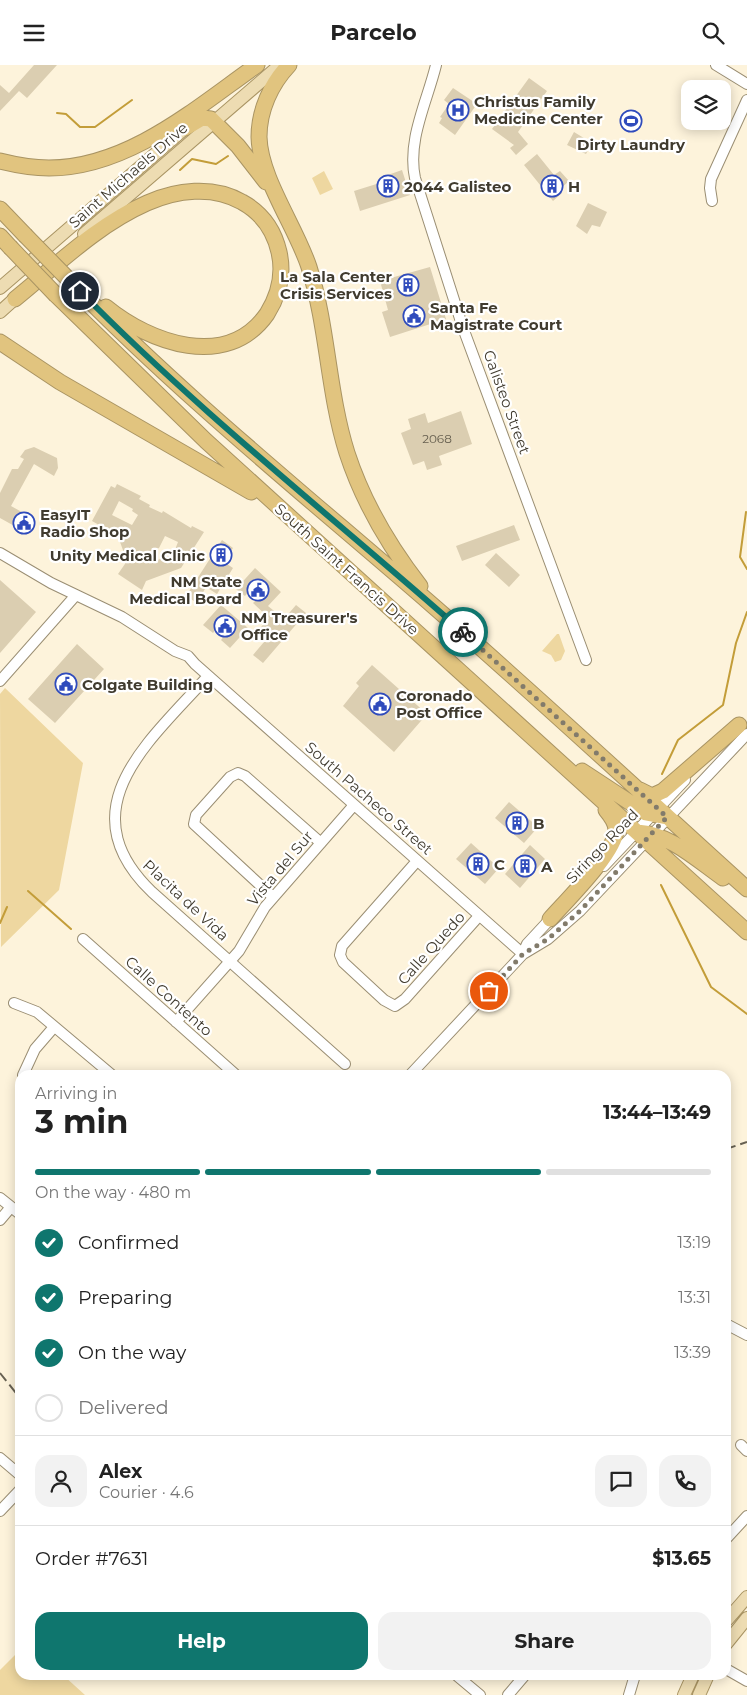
<!DOCTYPE html>
<meta charset="utf-8">
<style>
body{margin:0;font-family:Montserrat,sans-serif;background:#f2f2f2;color:#222;height:100vh;display:flex;flex-direction:column;font-size:19px;white-space:nowrap}
*{box-sizing:border-box;margin:0}
p{font-size:16px;color:#767676}
.icon{flex:none;width:28px;height:28px;fill:none;stroke:currentColor;stroke-width:2;stroke-linecap:round;stroke-linejoin:round}
.map{position:relative;flex:1;overflow:hidden}
.details{position:absolute;left:15px;top:1005px;width:716px;height:610px;display:flex;flex-direction:column;background:#fff;border-radius:15px;box-shadow:0 2px 12px #0003}
.details>*{flex:none}
.tools{position:absolute;left:681px;top:15px;display:grid;gap:10px}
.tools a{display:grid;place-items:center;width:50px;height:50px;border-radius:10px;background:#fff;box-shadow:0 2px 12px #0003;font-size:25px}
.pin{position:absolute;display:grid;place-items:center;width:42px;height:42px;color:#fff;margin:-21px;border:2px solid #fff;border-radius:50%;box-shadow:0 1px 5px #0007}
.courier{position:absolute;display:grid;place-items:center;width:50px;height:50px;margin:-25px;border:4px solid #0f766e;border-radius:50%;background:#fff;color:#222;box-shadow:0 1px 6px #0007}
.headline em{font-style:normal;font-weight:700}
.headline div{display:flex;flex-direction:column-reverse}
.headline{display:flex;align-items:center;justify-content:space-between;height:85px;padding:0 20px}
h1{font-size:32px;font-weight:700;line-height:38px}
.bar{display:grid;grid-template-columns:repeat(4,1fr);gap:8px 5px;align-content:center;height:60px;padding:0 20px}
.bar i{height:6px;border-radius:4px;background:#e0e0e0}
.bar .selected{background:#0f766e}
.bar p{grid-column:span 4}
.line{display:flex;align-items:center;gap:12px;padding:0 20px;border-top:1px solid #e0e0e0}
.line div{flex:1}
.round{display:grid;place-items:center;flex:none;width:52px;height:52px;border-radius:15px;background:#f2f2f2}
ol{padding:0 20px;list-style:none}
li{display:flex;align-items:center;gap:15px;height:55px}
li p{margin-inline-start:auto}
li .icon{padding:5px;border-radius:50%;background:#0f766e;color:#fff;stroke-width:4}
li:last-child{color:#767676}
li i{width:28px;height:28px;border:2px solid #e0e0e0;border-radius:50%}
.cta{display:flex;gap:10px;margin-top:auto;padding:10px 20px}
.cta a{flex:1;height:58px;border-radius:15px;background:#0f766e;color:#fff;font-size:20px;font-weight:700;line-height:58px;text-align:center}
.cta a+a{background:#f2f2f2;color:#222}
header{display:flex;justify-content:space-between;align-items:center;height:65px;padding:0 20px;background:#fff;font-size:22px;font-weight:700}
.map>svg:first-child{display:block}
</style>
<header><svg class="icon" aria-label="menu" viewBox="0 0 24 24"><path d="M4 6h16M4 12h16M4 18h16"/></svg>Parcelo<svg class="icon" aria-label="search" viewBox="0 0 24 24"><circle cx="10" cy="10" r="6"/><path d="M15 15l6 6"/></svg></header>
<div class="map">
<svg width="747" height="1630" viewBox="0 0 747 1630">
<rect width="100%" height="100%" fill="#fdf3db"/>
<path fill="#eed7a0" d="M324 106 333 124 320 130 312 113Z
M557 569H559L565 586 561 595 555 597 551 590 542 586Z
M5 623 83 698 59 825 1 882 0 629Z
M20 1585V1610H63L85 1630H0V1605Z"/>
<g fill="none" stroke-linecap="round" stroke-linejoin="round">
<path stroke="#c39d39" stroke-width="2" d="M57 48 66 49 80 62H95L132 35
M180 105 192 94 216 99 228 91
M746 447 740 492 747 504
M662 709 678 675 723 640 736 578 747 547
M661 820 711 922 747 949
M28 826 71 864
M0 858 7 842"/>
</g>
<path fill="#dbceb1" fill-rule="evenodd" d="M34 0H57L27 33 19 26 0 46V20L9 28Z
M529 13 547 26 518 67 528 79 516 90 510 83 514 80 492 64Z
M453 23 477 39 455 70 439 58 442 53 440 52 449 39 444 35Z
M574 67 592 78 586 89 567 80Z
M537 89 554 110 560 106 569 116 559 125 562 128 553 136 524 100Z
M402 105 410 130 360 146 354 126 386 116 385 111Z
M588 138 607 147 600 162 592 160 587 169 576 161Z
M430 202 446 254 390 272 382 247 388 245 380 216Z
M461 346 472 379 439 391 442 400 427 405 424 396 413 400 401 368 411 364 408 354 425 348 428 358Z
M34 382 57 393 58 403 54 411 34 399 11 441 29 451 31 461 27 468 0 453V428L12 404H18L24 394 20 392 25 385Z
M117 419 141 431 139 434 150 440 149 442 162 448 163 446 191 463 192 461 204 467 181 503 146 516 142 525 118 509 127 496 120 477 122 473 92 456 111 421 115 423ZM119 436 133 444 132 446 138 450 132 460 112 450ZM165 471 178 477 173 490 151 497 148 487 159 483Z
M514 460 520 475 462 496 456 481Z
M222 475 233 483 224 497 233 503 217 529 206 522 197 538 186 531Z
M496 488 520 510 509 522 485 500Z
M255 503 281 527 268 541 284 554 296 540 306 548 263 598 253 590 264 577 255 569 269 553 253 538 258 533 250 525 245 531 236 524Z
M0 515 36 547 0 588Z
M221 540 248 563 230 583 221 575 226 569 218 562 213 568 203 560Z
M77 579 104 604 55 658 28 634Z
M372 600 427 649 394 687 343 641 359 621 356 618Z
M509 737 538 762 524 778 495 753Z
M471 778 499 803 485 819 456 794Z
M530 780 545 794 520 823 505 809Z"/>
<g fill="none" stroke-linecap="round" stroke-linejoin="round">
<g stroke="#9a8e73" stroke-width="12">
<path id="minor" d="M436 0C427 37 407 75 415 113L463 263 586 595
M716 0 747 19
M712 136 710 123 711 114 747 35
M0 488 51 518 122 552 175 586 188 591 195 599 523 889
M208 611C151 675 65 743 152 827L345 999
M0 616 76 530
M417 796 342 881 340 890 343 897 384 935 395 941 405 934 479 851
M604 801 685 715
M273 832 194 759 196 750 230 712 238 708 245 711 321 778
M83 874 236 1010
M523 888 527 879 553 851
M14 938 37 947 112 1010
M176 957 239 886 265 842 354 740
M23 1010 35 984 54 962
M410 1010 523 889 548 874 580 846 747 669
M0 1133 20 1149
M0 1155 11 1142
M726 1259 747 1270
M741 1380 747 1386
M0 1393 20 1410
M0 1446 20 1425
M726 1474 747 1451
M726 1604 747 1616
M456 1610 480 1630
M508 1630 525 1610
M629 1630 635 1610"/>
</g>
<g stroke="#a99463" stroke-width="14">
<path id="major" d="M84 169 280 0
M0 223 191 58
M0 247 20 229
M726 1556 747 1532
M726 1579 747 1553
M684 1630 693 1610
M699 1630 708 1610"/>
</g>
<g stroke="#a99463" stroke-width="17">
<path id="highway" d="M289 0C271 19 259 45 259 72 260 113 296 162 309 202 328 263 328 328 347 388 363 437 389 481 420 521
M185 63 202 53 211 54 238 81 266 117
M0 96C16 100 32 103 49 103 128 103 196 43 257 0
M0 144 25 170
M0 171 10 182
M70 216C183 332 309 433 431 539 538 632 642 729 747 824
M56 230 206 376 747 867
M15 234C57 200 97 160 147 138 176 125 213 120 242 137 262 148 274 165 279 187 284 209 279 230 267 249 227 306 150 278 106 242
M0 277 60 317 251 427
M582 706 646 748 667 752
M640 725 652 731 663 726 739 660
M637 767C670 769 696 794 723 813
M550 854C565 837 616 787 616 765 616 757 611 751 606 745"/>
</g>
<use href="#minor" stroke="#fff" stroke-width="10"/>
<use href="#major" stroke="#eddcb2" stroke-width="12"/>
<use href="#highway" stroke="#e1c47f" stroke-width="15"/>
<path stroke="#676152" stroke-width="2" stroke-dasharray="10 5" stroke-linecap="butt" d="M726 1084 747 1077
M0 1308 20 1333"/>
<g stroke="#a99463" stroke-width="17" stroke-linecap="butt">
<path id="highway-bridge" d="M25 170 70 216
M10 182 56 230"/>
</g>
<use href="#highway-bridge" stroke="#e1c47f" stroke-width="15"/>
</g>
<g fill="none" stroke-linecap="round" stroke-linejoin="round">
<path stroke="#827b6b" stroke-width="5" stroke-dasharray="0 9" d="M463 567 667 752 580 846 548 874 523 889 489 926"/>
<path stroke="#0f766e" stroke-width="6" d="M80 226C200 348 335 454 463 567"/>
</g>
<defs>
<g id="hospital-ring" transform="scale(1.125)"><circle r="9.5" fill="#fff" stroke="#2f4bbc" stroke-width="1.5"/><path d="M-5-5h3v3.5h4V-5h3V5h-3V1.5h-4V5h-3Z" fill="#2f4bbc"/></g>
<g id="stadium-ring" transform="scale(1.125)"><circle r="9.5" fill="#fff" stroke="#2f4bbc" stroke-width="1.5"/><path d="M0-5a6.5 5 0 1 0 0 10a6.5 5 0 1 0 0-10ZM-3.5-1.8h7v3.6h-7Z" fill="#2f4bbc"/></g>
<g id="building-ring" transform="scale(1.125)"><circle r="9.5" fill="#fff" stroke="#2f4bbc" stroke-width="1.5"/><path d="M-4-6H4V6H1V3H-1V6H-4ZM-2.5-4.3h1.7v1.8h-1.7ZM.8-4.3h1.7v1.8H.8ZM-2.5-1h1.7V.8h-1.7ZM.8-1h1.7V.8H.8Z" fill="#2f4bbc"/></g>
<g id="civic-ring" transform="scale(1.125)"><circle r="9.5" fill="#fff" stroke="#2f4bbc" stroke-width="1.5"/><path d="M-.6-6.5H3V-4.5H.6V-3L4-1V1h2V6H-6V1h2V-1L-.6-3ZM-1.2 2.5V6h2.4V2.5Z" fill="#2f4bbc"/></g>
</defs>
<g fill-rule="evenodd">
<use href="#hospital-ring" x="458" y="45"/>
<use href="#stadium-ring" x="631" y="56"/>
<use href="#building-ring" x="388" y="121"/>
<use href="#building-ring" x="552" y="121"/>
<use href="#building-ring" x="408" y="220"/>
<use href="#civic-ring" x="414" y="251"/>
<use href="#civic-ring" x="24" y="458"/>
<use href="#building-ring" x="221" y="490"/>
<use href="#civic-ring" x="258" y="525"/>
<use href="#civic-ring" x="225" y="561"/>
<use href="#civic-ring" x="66" y="619"/>
<use href="#civic-ring" x="380" y="639"/>
<use href="#building-ring" x="517" y="758"/>
<use href="#building-ring" x="478" y="799"/>
<use href="#building-ring" x="525" y="801"/>
</g>
<g text-anchor="middle" dominant-baseline="central" stroke-width="4.5" stroke-linejoin="round" paint-order="stroke">
<g font-size="12" fill="#676050">
<text x="437" y="373">2068</text>
</g>
<g font-size="15" font-weight="bold" fill="#403b2f" stroke="#fff" text-anchor="start">
<text x="474" y="36">Christus Family<tspan x="474" dy="17">Medicine Center</tspan></text>
<text x="631" y="79" text-anchor="middle">Dirty Laundry</text>
<text x="404" y="121">2044 Galisteo</text>
<text x="568" y="121">H</text>
<text x="392" y="211" text-anchor="end">La Sala Center<tspan x="392" dy="17">Crisis Services</tspan></text>
<text x="430" y="242">Santa Fe<tspan x="430" dy="17">Magistrate Court</tspan></text>
<text x="40" y="449">EasyIT<tspan x="40" dy="17">Radio Shop</tspan></text>
<text x="205" y="490" text-anchor="end">Unity Medical Clinic</text>
<text x="242" y="516" text-anchor="end">NM State<tspan x="242" dy="17">Medical Board</tspan></text>
<text x="241" y="552">NM Treasurer's<tspan x="241" dy="17">Office</tspan></text>
<text x="82" y="619">Colgate Building</text>
<text x="396" y="630">Coronado<tspan x="396" dy="17">Post Office</tspan></text>
<text x="533" y="758">B</text>
<text x="494" y="799">C</text>
<text x="541" y="801">A</text>
</g>
<g font-size="15" fill="#403b2f" stroke="#fff">
<text transform="translate(128 110) rotate(-41)">Saint Michaels Drive</text>
<text transform="translate(507 337) rotate(70)">Galisteo Street</text>
<text transform="translate(347 504) rotate(42)">South Saint Francis Drive</text>
<text transform="translate(369 733) rotate(41)">South Pacheco Street</text>
<text transform="translate(602 781) rotate(-46)">Siringo Road</text>
<text transform="translate(280 803) rotate(-50)">Vista del Sur</text>
<text transform="translate(186 835) rotate(43)">Placita de Vida</text>
<text transform="translate(431 883) rotate(-48)">Calle Quedo</text>
<text transform="translate(169 931) rotate(42)">Calle Contento</text>
</g>
</g>
</svg>
<div class="tools">
<a><svg class="icon" aria-label="layers" viewBox="0 0 24 24"><path d="M12 4l9 5-9 5-9-5zM3 14l9 5 9-5"/></svg></a>
</div>
<div class="pin" style="left:489px;top:926px;background:#ea580c"><svg class="icon" aria-label="bag" viewBox="0 0 24 24"><path d="M5 8h14l-1 12H6zM9 8a3 3 0 0 1 6 0"/></svg></div>
<div class="pin" style="left:80px;top:226px;background:#1f2937"><svg class="icon" aria-label="home" viewBox="0 0 24 24"><path d="M3 11l9-7 9 7M6 9v11h12V9"/></svg></div>
<div class="courier" style="left:463px;top:567px"><svg class="icon" aria-label="bike" viewBox="0 0 24 24"><circle cx="6" cy="16" r="4"/><circle cx="18" cy="16" r="4"/><path d="M6 16l4-8h5l3 8M10 8l3 8H6M13 5h3"/></svg></div>
<section class="details">
<div class="headline"><div><h1>3 min</h1><p>Arriving in</p></div><em>13:44–13:49</em></div>
<div class="bar"><i class="selected"></i><i class="selected"></i><i class="selected"></i><i></i><p>On the way · 480 m</p></div>
<ol>
<li><svg class="icon" aria-label="check" viewBox="0 0 24 24"><path d="M5 12l5 5 9-10"/></svg>Confirmed<p>13:19</p></li>
<li><svg class="icon" aria-label="check" viewBox="0 0 24 24"><path d="M5 12l5 5 9-10"/></svg>Preparing<p>13:31</p></li>
<li><svg class="icon" aria-label="check" viewBox="0 0 24 24"><path d="M5 12l5 5 9-10"/></svg>On the way<p>13:39</p></li>
<li><i></i>Delivered</li>
</ol>
<div class="line" style="height:90px"><a class="round"><svg class="icon" aria-label="person" viewBox="0 0 24 24"><circle cx="12" cy="8" r="4"/><path d="M4 21q1-7 8-7t8 7"/></svg></a><div><b>Alex</b><p>Courier · 4.6</p></div><a class="round"><svg class="icon" aria-label="chat" viewBox="0 0 24 24"><path d="M4 5h16v11H9l-5 4z"/></svg></a><a class="round"><svg class="icon" aria-label="phone" viewBox="0 0 24 24"><path d="M5 4h4l2 5-3 2q2 4 5 5l2-3 5 2v4C11 20 4 13 5 4z"/></svg></a></div>
<div class="line" style="height:65px"><div>Order #7631</div><b>$13.65</b></div>
<div class="cta"><a>Help</a><a>Share</a></div>
</section>
</div>
